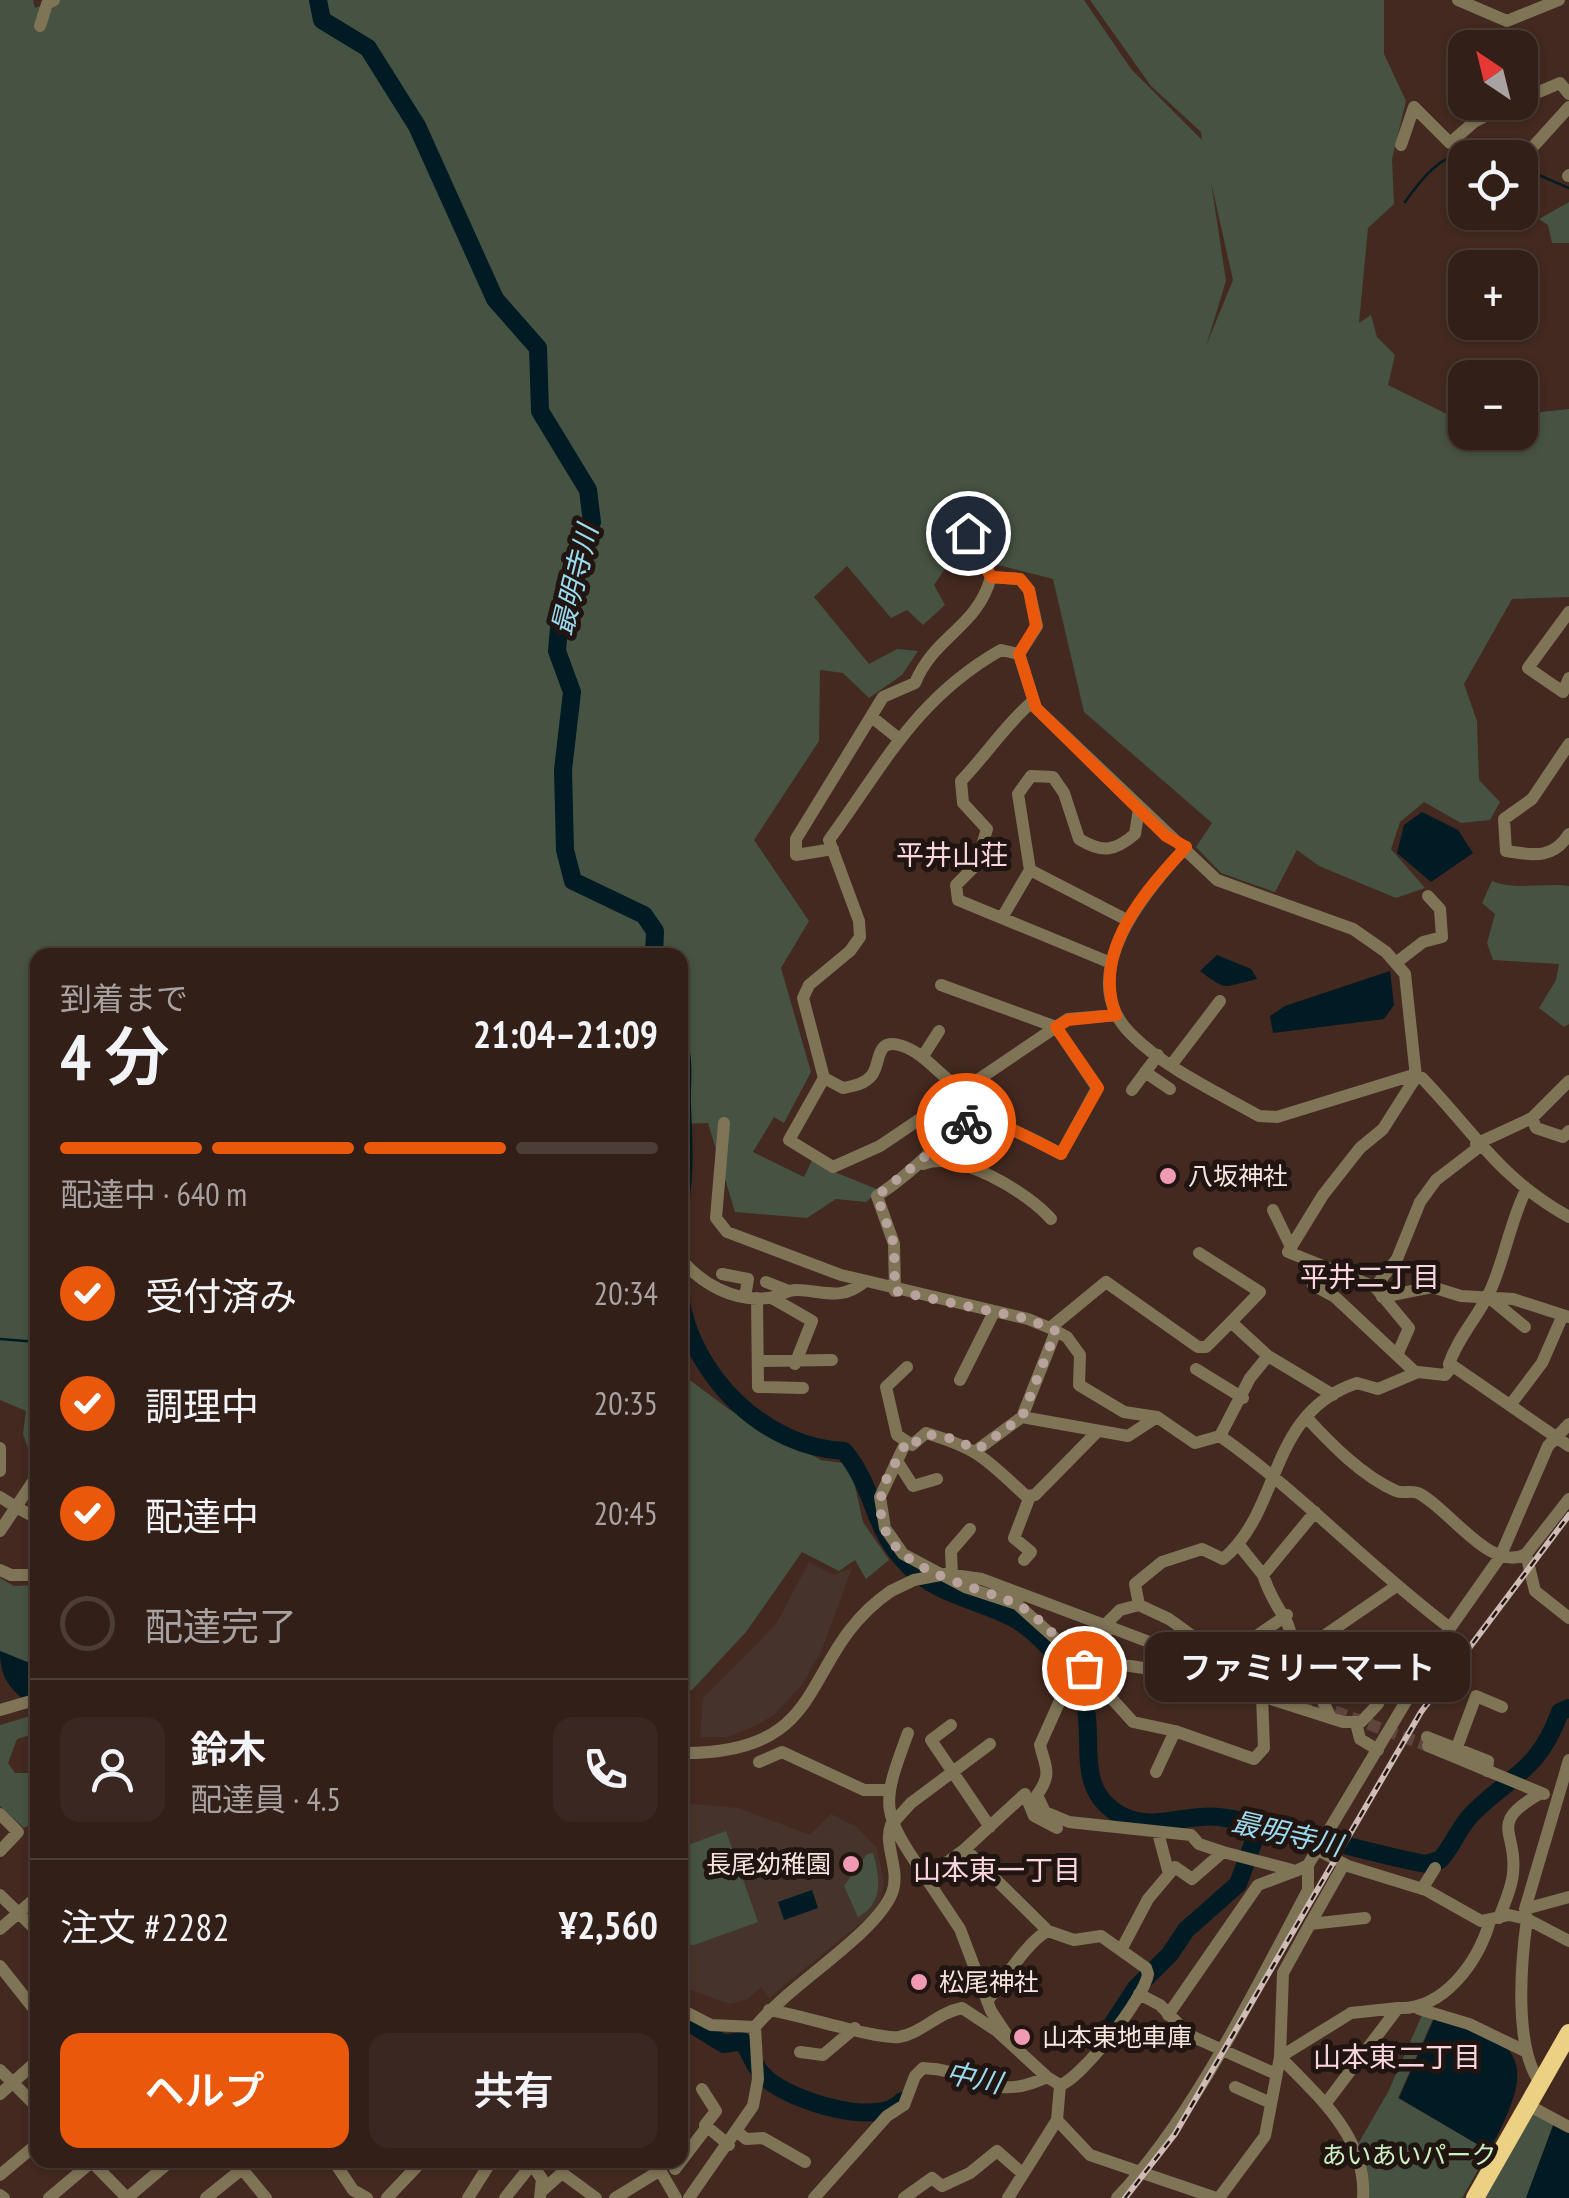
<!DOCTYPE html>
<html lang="ja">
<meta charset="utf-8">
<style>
body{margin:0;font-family:"PT Sans Narrow","Noto Sans JP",sans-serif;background:#3a2721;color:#f1f3f6;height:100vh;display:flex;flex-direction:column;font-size:38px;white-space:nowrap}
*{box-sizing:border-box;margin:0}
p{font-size:32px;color:#a8a2a2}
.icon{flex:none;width:55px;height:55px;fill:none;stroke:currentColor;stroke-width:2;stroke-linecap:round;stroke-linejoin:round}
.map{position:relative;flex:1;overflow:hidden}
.details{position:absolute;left:30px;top:948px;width:658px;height:1220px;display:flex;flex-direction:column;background:#321f18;border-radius:20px;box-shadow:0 2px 8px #0004,0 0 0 2px #4d3d37}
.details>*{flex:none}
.needle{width:65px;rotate:325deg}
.controls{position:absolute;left:1448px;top:30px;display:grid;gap:20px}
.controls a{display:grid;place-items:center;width:90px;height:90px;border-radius:20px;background:#321f18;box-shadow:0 2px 8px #0004,0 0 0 2px #4d3d37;font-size:50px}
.pin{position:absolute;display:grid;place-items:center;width:85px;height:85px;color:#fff;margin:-42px;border:5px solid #fff;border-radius:50%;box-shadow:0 2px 10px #0007}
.courier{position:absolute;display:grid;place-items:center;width:100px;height:100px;margin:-50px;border:8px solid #ea580c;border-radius:50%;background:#fff;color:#222;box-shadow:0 2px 12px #0007}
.bubble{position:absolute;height:70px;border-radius:20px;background:#321f18;box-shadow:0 2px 8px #0004,0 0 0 2px #4d3d37;font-size:32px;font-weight:600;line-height:70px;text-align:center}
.head em{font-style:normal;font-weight:600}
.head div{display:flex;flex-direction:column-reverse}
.head{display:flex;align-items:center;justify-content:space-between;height:170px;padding:0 30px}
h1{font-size:65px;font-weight:600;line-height:75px}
.bar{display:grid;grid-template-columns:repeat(4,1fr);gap:15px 10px;align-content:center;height:120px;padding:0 30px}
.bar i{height:12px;border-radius:8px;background:#4d3d37}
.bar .active{background:#ea580c}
.bar p{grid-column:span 4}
.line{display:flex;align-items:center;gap:25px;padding:0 30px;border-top:2px solid #4d3d37}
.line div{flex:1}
.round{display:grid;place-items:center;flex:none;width:105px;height:105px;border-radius:20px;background:#3a2721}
ol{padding:0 30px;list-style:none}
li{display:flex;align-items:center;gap:30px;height:110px}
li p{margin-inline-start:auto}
li .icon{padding:10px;border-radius:50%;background:#ea580c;color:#fff;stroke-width:4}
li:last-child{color:#a8a2a2}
li i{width:55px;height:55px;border:5px solid #4d3d37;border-radius:50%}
.button{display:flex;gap:20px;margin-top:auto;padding:20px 30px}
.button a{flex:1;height:115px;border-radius:20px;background:#ea580c;color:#fff;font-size:40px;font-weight:600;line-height:115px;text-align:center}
.button a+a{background:#3a2721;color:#f1f3f6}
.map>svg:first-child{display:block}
</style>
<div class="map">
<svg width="1569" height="2198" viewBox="0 0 1569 2198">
<rect width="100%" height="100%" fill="#432920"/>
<path fill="#46332c" d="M809 1562 833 1575 852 1568 821 1652 801 1686 775 1714 757 1725 728 1737H700L703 1698 776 1624Z
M680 1803 739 1808 810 1835 831 1814 857 1827 877 1848 884 1881 881 1898 873 1913 769 1998 761 1987 748 1999 730 2004 680 1986Z"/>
<path fill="#465342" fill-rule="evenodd" d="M0 0H33L35 8 56 0H1084L1131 69 1202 140 1201 132 1151 86 1090 0H1384V54L1406 101 1392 159 1394 204 1368 228 1359 323 1371 315 1377 337 1395 355 1388 385 1465 423V432L1484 433 1504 443 1541 412 1569 409V597L1512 599 1464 684 1477 721 1479 780 1500 802 1490 820 1461 823 1424 802 1400 822 1391 849 1425 888 1396 898 1319 866 1297 850 1275 892 1221 873 1196 847 1212 823 1084 712 1053 579 998 565 989 526 952 496 938 513 957 551 934 585 945 605 923 625 907 610 891 618 847 566 814 597 869 664 897 649 918 651 902 675 869 698 843 673 820 670 819 741 754 840 809 921 781 968 811 1072 784 1123 774 1117 753 1152 804 1177 813 1158 837 1173 879 1190 866 1202 836 1199 807 1218 735 1212 708 1123 680 1124V955H38V1458L32 1459 23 1434 26 1411 0 1400ZM1211 182 1233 280 1206 346 1226 281Z
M1569 202V243H1552L1548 225 1539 219Z
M1492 881C1517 891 1542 882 1569 886V1024L1564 1027 1539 1008 1556 980 1559 964 1493 960 1487 943 1495 914 1482 903Z
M680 1355 687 1378 730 1410 821 1460 850 1464 863 1522 889 1560 866 1579 855 1560 839 1571 802 1552 746 1632 692 1690 680 1692Z
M0 1578 14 1586 37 1585V1666L0 1651Z
M37 1714V1733L17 1739 8 1763 15 1773H37V1830L31 1824 24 1828 0 1806V1725Z
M726 1831 758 1922 694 1945 680 1944V1848Z
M873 1853C880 1877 884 1904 858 1917L844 1886 867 1854Z
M1422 2015 1433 2019 1398 2098 1489 2151 1462 2198H1366L1367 2177 1358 2144 1388 2092Z
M1528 2111 1554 2123 1526 2198H1483Z"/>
<path fill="#001b24" d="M1422 812 1458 830 1473 853 1431 882 1397 853 1404 825Z
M1217 955 1251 969 1257 979C1222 987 1228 992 1200 971Z
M1390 971 1394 1005 1384 1019 1273 1033 1270 1016 1285 1006Z
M0 1651 37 1666V1709C13 1692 0 1682 0 1651Z
M812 1890 818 1908 784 1920 778 1902Z
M1434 2019C1535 2039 1532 2071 1489 2151L1399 2098Z
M1554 2123 1569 2131V2198H1526Z"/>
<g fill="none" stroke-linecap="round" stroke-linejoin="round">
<path stroke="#001b24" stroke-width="2.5" d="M1520 167 1569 188
M1405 202C1428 169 1452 141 1496 158
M0 1339 38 1342"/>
<path stroke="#001b24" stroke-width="18" d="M318 0 322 20 368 48 417 126 495 299 538 348 540 411 588 490 592 522 576 554V583L559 628 557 651 572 692 563 770 565 850 573 881 644 915 655 931 654 955
M680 1048C685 1068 681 1083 682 1104 683 1138 686 1167 680 1201
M680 1298C693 1376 763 1447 844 1451 877 1491 871 1529 910 1567 939 1595 976 1599 1011 1617 1034 1628 1067 1664 1079 1687 1101 1731 1068 1787 1122 1816 1153 1832 1187 1813 1219 1817 1289 1827 1356 1851 1426 1864L1440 1860C1453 1846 1459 1827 1472 1814 1512 1774 1538 1772 1560 1712L1569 1708
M680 2017 724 2044 742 2041C754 2057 752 2066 768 2080 792 2100 878 2129 902 2101
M1102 2040 1136 1988 1170 1954 1186 1930 1238 1884 1260 1824"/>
<path stroke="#5e453d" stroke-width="12" stroke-dasharray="12 6" stroke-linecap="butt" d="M1301 1699 1428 1746"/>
<path stroke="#7f7456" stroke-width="12" d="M1458 0 1507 21 1559 0
M40 26 47 4 54 0
M1520 100 1560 83 1569 94
M1401 145 1414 107 1450 143 1474 122 1513 102
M1522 159 1569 107
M1568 176 1569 175
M968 533 991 577 1020 579 1029 590 1037 626 1019 654 1036 708 1217 880 1353 929 1386 952 1405 974 1416 1077 1383 1129 1360 1148 1323 1195 1288 1252 1323 1266 1313 1285 1335 1297 1416 1373
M1569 612 1528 668 1563 692 1569 678
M1033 701C1005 725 987 754 961 781L963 803 987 829 976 865 956 885 958 900 1111 963
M873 718 898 738
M1569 744 1532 799 1504 819 1506 851C1533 855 1553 860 1569 834
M1186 847C1146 890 1073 975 1130 1033 1164 1068 1217 1092 1259 1116L1277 1117 1410 1076 1422 1078C1475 1133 1499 1178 1569 1217
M833 849 796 855V839L883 697 915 683C935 635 977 628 991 577
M1003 916 1030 870
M1127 920 1030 870 1018 794 1031 776 1053 777 1064 793 1079 839C1102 853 1114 852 1135 834L1139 809
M1397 962 1423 942 1442 937 1440 909 1428 896
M941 985 1056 1027 880 1146 833 1167 789 1140 824 1078 803 998 809 985 850 951 860 937 859 921 829 840C884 765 916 698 1001 650L1019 654
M923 1056 939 1031
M1172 1064 1220 1001
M1145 1072 1170 1089
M824 1078 843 1088C854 1086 865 1084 872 1075 881 1063 875 1039 899 1045 926 1052 941 1079 964 1091
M1132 1090 1158 1055
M1532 1118 1536 1128 1563 1137 1569 1131
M724 1123 716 1218 727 1232 841 1275 1028 1319 1050 1328 1067 1337 1080 1355 1079 1385 1124 1412 1157 1417 1195 1443 1220 1436C1302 1494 1370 1568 1450 1628
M1476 1144 1532 1118 1569 1081
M923 1164C956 1149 1029 1193 1051 1219
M1273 1210 1291 1247
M1199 1253 1260 1292 1231 1322 1268 1356 1333 1395
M680 1258C701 1284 734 1302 768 1298 779 1297 787 1289 798 1290 825 1291 841 1301 864 1282
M1323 1266 1375 1287
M722 1274 748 1279 745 1297
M766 1282 789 1291
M895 1291 894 1244 877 1196C967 1137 944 1089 1061 1154L1097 1088 1056 1027 1068 1019 1116 1015
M1382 1297 1432 1287 1461 1296 1513 1299 1569 1317
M757 1298 758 1387 803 1388
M772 1298 812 1321 795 1364
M1491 1299 1525 1327
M1050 1328 1106 1282 1198 1347H1206L1231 1322
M1398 1353 1409 1328 1375 1287 1397 1259 1420 1202 1436 1180 1479 1147
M758 1361 832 1360
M1453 1366 1449 1364C1459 1335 1479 1316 1491 1289 1505 1257 1510 1223 1525 1192
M1453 1366 1569 1446
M907 1367 886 1387 897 1435 912 1445 926 1433C979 1449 985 1458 1026 1496L1035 1495 1097 1432
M1196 1369 1243 1398
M960 1380 994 1312
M1511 1404 1542 1363 1563 1315
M1022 1417 1128 1436 1157 1417
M1307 1418C1331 1444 1362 1476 1396 1491 1403 1494 1411 1490 1418 1493 1448 1507 1491 1574 1526 1554L1569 1499
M1220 1436 1250 1378 1268 1356
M906 1442 880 1497 885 1528 903 1554 965 1587 1017 1604 1066 1648 1133 1722 1175 1731 1156 1772
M0 1448V1471
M977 1450 1022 1417 1056 1331
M897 1461 913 1486 937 1479
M38 1474 16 1507 38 1519
M0 1497 16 1507 0 1531
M1239 1545 1263 1575
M1526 1554 1535 1591 1569 1618
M1024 1560 1031 1552 1014 1538 1030 1496
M0 1570 11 1575H38
M946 1574 982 1579 1301 1699
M952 1574 951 1551 970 1529
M1139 1605 1169 1619 1219 1655 1290 1685H1309L1349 1672 1376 1687 1378 1704 1361 1722H1343L1199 1676 1123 1665 1106 1648 1105 1625 1120 1610Z
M1139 1605 1135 1584 1162 1562 1202 1549 1223 1559C1283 1509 1267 1413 1357 1383L1378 1389 1418 1372 1445 1375 1453 1366
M1258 1635 1287 1615
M1292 1658 1395 1587
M1327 1679 1321 1697 1331 1718
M1286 1684C1302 1613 1281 1629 1263 1575L1315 1512
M1062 1696 1040 1745C1045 1767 1053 1773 1037 1795L1045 1812 1069 1822 1191 1835 1199 1844 1223 1852
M0 1710 38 1699
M1356 1723 1360 1739 1378 1750
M951 1725 931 1740 990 1827
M1175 1731 1254 1759 1264 1748 1262 1696
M908 1733C880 1808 881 1811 926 1878L965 1849 1048 1931 1074 1940 1101 1936 1146 1968 1148 1974C1145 1997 1081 2079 1060 2085L1057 2120 1008 2198
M1427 1737 1488 1761 1487 1771
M1428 1746 1544 1794
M1457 1747 1476 1696 1502 1707
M680 1753C836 1755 796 1656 891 1591
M1569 1760 1525 1909 1527 1919 1569 1941
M759 1762 782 1752 864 1790H887
M0 1814 18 1832 0 1851
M1158 1833 1169 1874
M965 1849 1025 1794 1034 1816 1057 1828
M1318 1850 1348 1866 1426 1890 1481 1921 1509 1915 1527 1919C1521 1962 1514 2045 1539 2081
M926 1878 960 1929 991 2011 1007 2035
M1422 1889 1435 1868
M0 1895 38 1932
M1525 1909 1569 1897
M1499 1918C1504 1904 1512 1888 1513 1873 1518 1831 1486 1824 1541 1793
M1310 1924 1344 1864
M0 1929 38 1896
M1121 1950 1148 1899 1175 1867 1192 1879 1223 1852 1296 1871 1308 1865 1450 1628 1500 1557 1548 1446 1569 1424
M0 1966 38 2014
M1139 1994 1160 2005 1189 2035 1276 2074
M987 2001C1003 1982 1028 1940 1048 1931
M1398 2008C1444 2010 1478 1962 1490 1921
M680 2009 711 2025 755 2027 758 2079 753 2106 689 2198
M1419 2009 1469 2024 1527 2052
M769 2010C797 2014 878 2040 899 2037 922 2033 937 2013 962 2008L997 2031 1047 2077
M1168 2015 1258 1885 1293 1872
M755 2027C790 1984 875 1935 892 1893 901 1870 883 1845 891 1825L911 1803 990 1744
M800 2052 823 2055 855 2028
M0 2070 38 2108
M1235 2087 1271 2103
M702 2089 716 2111 705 2125 729 2145
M0 2094 38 2060
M1326 2103 1398 2008 1351 2013 1280 2057C1319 2097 1367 2138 1363 2198
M1526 2104 1569 2127
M1057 2120 1090 2155 1216 2198
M739 2133 746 2139 763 2138 805 2162
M90 2160 127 2198
M333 2160 353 2190 367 2198
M529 2160 542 2179 540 2198
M654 2160 676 2198
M242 2169 266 2198
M675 2169 707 2127
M0 2175 38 2143
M543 2190 562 2173 596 2198
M0 2195 4 2198
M49 2198 94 2160
M127 2198 172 2160
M206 2198 242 2169 234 2160
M387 2198 423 2160
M468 2198 492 2160
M505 2198 532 2164
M615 2198 659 2171
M814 2198 887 2116 904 2105 915 2076 923 2068C978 2070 990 2104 1047 2077L1060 2085
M904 2198 932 2178 942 2186 970 2173 997 2151 1023 2174
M1117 2198C1193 2118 1256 1988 1308 1890V1865
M1219 2198 1265 2136 1280 2057 1283 1973 1310 1924 1365 1918"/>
<path stroke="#ecd083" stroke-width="18" d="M1475 2198 1569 2033"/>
<g stroke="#d0bcb6" stroke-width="6">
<path id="rail" d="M1125 2198 1175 2134 1421 1712 1569 1515"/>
</g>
<use href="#rail" stroke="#211511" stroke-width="2.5" stroke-dasharray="8" stroke-linecap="butt"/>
<path stroke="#7f7456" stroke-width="12" d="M891 1591 914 1580 946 1574"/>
</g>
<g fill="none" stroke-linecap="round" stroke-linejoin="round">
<path stroke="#b8a39c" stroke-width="10" stroke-dasharray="0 18" d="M966 1123 877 1196 894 1244 895 1291 1028 1319 1056 1331 1022 1417 977 1450 954 1439 926 1434 912 1445 906 1442C899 1460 883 1478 881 1498 873 1571 970 1582 1016 1604 1040 1616 1066 1648 1084 1668"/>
<path stroke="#ea580c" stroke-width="12" d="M966 1123 998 1122 1061 1154 1098 1088 1056 1027 1068 1020 1116 1015C1091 951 1146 890 1186 847L1166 836 1036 708 1019 654 1036 626 1029 590 1020 579 991 577 968 533"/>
</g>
<g fill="#f19ab3" stroke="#211511" stroke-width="4">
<circle cx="1168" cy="1176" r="10"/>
<circle cx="851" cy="1864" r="10"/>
<circle cx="919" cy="1982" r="10"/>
<circle cx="1022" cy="2037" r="10"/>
</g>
<g text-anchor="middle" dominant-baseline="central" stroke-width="10" stroke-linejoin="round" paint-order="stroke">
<g font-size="25" fill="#f7e5df" stroke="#211511" text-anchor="start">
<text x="1188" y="1176">八坂神社</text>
<text x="831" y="1864" text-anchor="end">長尾幼稚園</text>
<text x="939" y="1982">松尾神社</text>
<text x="1042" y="2037">山本東地車庫</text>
</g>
<g font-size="25" fill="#ccf0c2" stroke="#211511">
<text x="1409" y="2155">あいあいパーク</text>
</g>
<g font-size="28" font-style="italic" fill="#9adbf0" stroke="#211511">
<text transform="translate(574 580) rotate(-76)">最明寺川</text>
<text transform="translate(1287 1833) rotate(13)">最明寺川</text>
<text transform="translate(974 2077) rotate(12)">中川</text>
</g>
<g font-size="28" fill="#fad7e0" stroke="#211511">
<text x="952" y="854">平井山荘</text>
<text x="1370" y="1276">平井二丁目</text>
<text x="997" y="1869">山本東一丁目</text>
<text x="1397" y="2056">山本東二丁目</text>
</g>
</g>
</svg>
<div class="controls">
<a><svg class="needle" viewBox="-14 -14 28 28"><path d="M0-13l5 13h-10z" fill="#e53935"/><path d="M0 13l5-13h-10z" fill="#a8a2a2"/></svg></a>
<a><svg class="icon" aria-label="locate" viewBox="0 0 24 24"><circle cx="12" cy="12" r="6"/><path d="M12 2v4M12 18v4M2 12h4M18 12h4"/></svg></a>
<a>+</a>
<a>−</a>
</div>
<div class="pin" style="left:1084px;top:1668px;background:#ea580c"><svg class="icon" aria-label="bag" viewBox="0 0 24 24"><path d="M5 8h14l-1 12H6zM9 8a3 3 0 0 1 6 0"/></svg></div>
<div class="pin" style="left:968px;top:533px;background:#1f2937"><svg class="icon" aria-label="home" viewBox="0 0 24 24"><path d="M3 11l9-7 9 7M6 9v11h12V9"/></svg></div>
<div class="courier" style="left:966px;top:1123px"><svg class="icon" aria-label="bike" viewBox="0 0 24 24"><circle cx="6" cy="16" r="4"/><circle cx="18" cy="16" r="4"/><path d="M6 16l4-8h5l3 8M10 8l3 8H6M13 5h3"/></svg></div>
<div class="bubble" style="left:1145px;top:1632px;width:325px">ファミリーマート</div>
<section class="details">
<div class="head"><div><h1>4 分</h1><p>到着まで</p></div><em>21:04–21:09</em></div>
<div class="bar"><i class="active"></i><i class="active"></i><i class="active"></i><i></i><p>配達中 · 640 m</p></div>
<ol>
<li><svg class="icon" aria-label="check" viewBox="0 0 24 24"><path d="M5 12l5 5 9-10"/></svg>受付済み<p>20:34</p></li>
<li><svg class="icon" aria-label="check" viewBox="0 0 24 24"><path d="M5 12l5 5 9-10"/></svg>調理中<p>20:35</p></li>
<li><svg class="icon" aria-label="check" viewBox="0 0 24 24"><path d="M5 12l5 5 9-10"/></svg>配達中<p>20:45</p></li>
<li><i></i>配達完了</li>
</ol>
<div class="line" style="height:180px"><a class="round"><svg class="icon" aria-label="person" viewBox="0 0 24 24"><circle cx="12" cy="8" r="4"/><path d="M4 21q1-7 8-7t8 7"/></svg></a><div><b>鈴木</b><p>配達員 · 4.5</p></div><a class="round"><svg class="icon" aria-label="phone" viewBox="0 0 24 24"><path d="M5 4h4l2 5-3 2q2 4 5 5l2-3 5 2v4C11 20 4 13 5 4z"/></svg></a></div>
<div class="line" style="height:130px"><div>注文 #2282</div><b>¥2,560</b></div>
<div class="button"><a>ヘルプ</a><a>共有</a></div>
</section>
</div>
